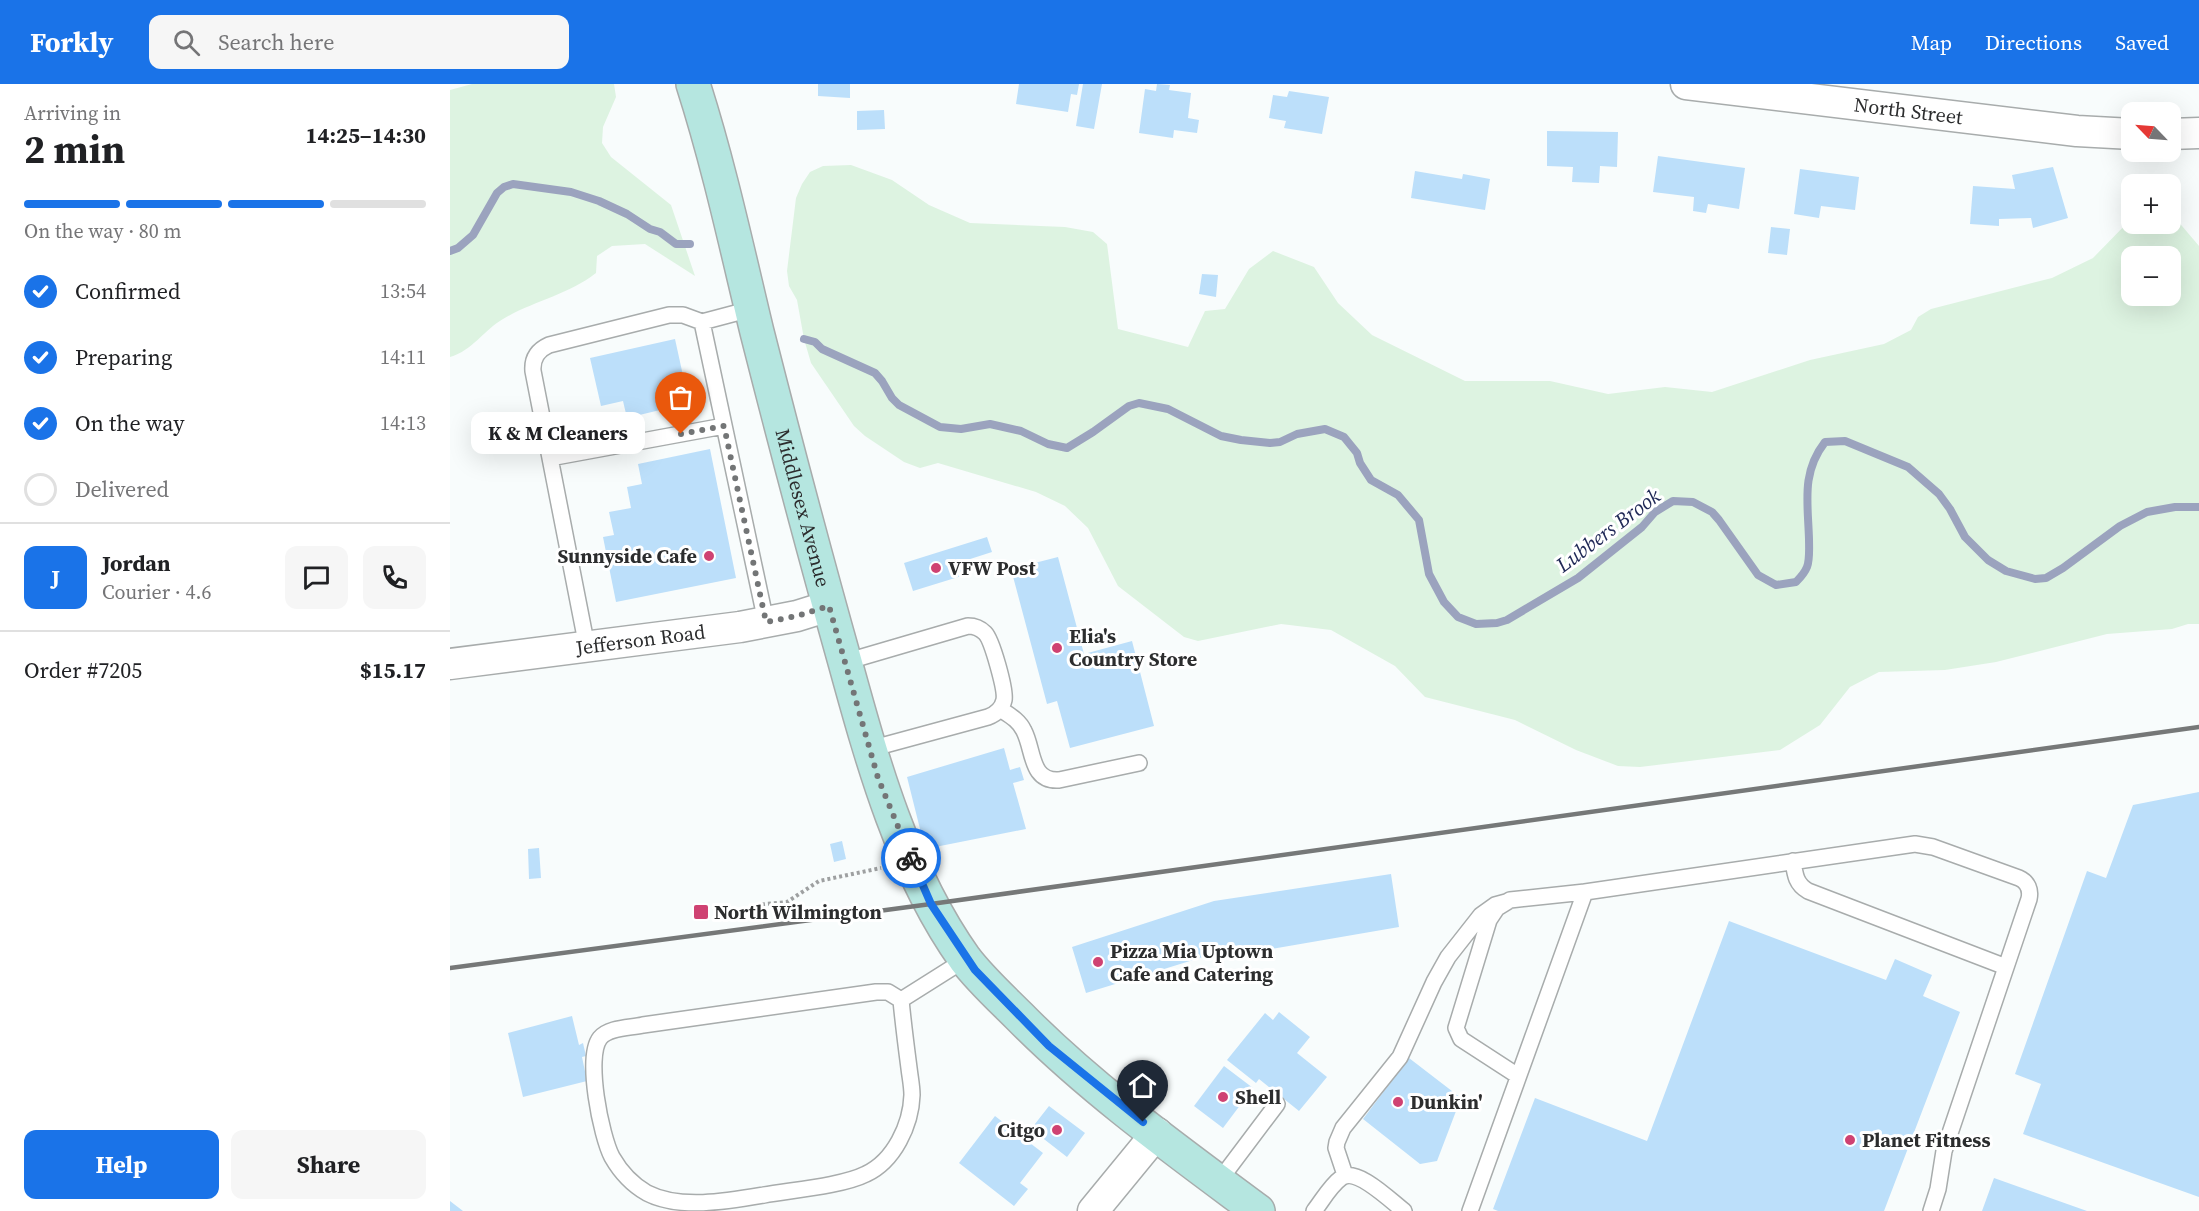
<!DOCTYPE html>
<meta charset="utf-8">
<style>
body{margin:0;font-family:"Source Serif 4",serif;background:#f6f6f6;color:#202124;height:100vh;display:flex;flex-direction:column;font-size:22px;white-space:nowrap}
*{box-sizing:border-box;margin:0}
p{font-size:20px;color:#757577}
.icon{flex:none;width:33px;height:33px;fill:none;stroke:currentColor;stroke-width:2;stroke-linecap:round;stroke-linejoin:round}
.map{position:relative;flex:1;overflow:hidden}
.panel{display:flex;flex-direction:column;background:#fff;width:450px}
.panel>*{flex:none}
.needle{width:39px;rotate:295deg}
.controls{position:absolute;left:1671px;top:18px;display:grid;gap:12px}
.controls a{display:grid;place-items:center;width:60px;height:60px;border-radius:12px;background:#fff;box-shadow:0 6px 24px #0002;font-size:30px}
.pin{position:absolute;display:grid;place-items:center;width:51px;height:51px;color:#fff;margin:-62px -26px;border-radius:50% 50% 50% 0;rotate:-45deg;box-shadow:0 0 6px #0007}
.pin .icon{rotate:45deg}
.courier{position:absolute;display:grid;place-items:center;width:60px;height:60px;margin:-30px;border:4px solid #1a73e8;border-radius:50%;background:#fff;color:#222;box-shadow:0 2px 8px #0007}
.bubble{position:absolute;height:42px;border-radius:12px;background:#fff;box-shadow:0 6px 24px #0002;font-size:20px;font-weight:700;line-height:42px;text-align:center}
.head em{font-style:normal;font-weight:700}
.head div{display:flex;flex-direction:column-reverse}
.head{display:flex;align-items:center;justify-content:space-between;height:102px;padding:0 24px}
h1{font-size:39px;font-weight:700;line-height:45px}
.bar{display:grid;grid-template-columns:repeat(4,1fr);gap:9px 6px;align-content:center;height:72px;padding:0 24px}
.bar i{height:8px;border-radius:4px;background:#e0e0e0}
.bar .current{background:#1a73e8}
.bar p{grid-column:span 4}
.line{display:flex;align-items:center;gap:15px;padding:0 24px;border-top:2px solid #e0e0e0}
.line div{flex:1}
.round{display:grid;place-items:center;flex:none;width:63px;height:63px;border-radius:12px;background:#f6f6f6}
ol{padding:0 24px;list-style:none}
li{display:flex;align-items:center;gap:18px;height:66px}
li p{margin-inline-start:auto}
li .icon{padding:6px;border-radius:50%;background:#1a73e8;color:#fff;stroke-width:4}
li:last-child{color:#757577}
li i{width:33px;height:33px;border:3px solid #e0e0e0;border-radius:50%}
.cta{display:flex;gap:12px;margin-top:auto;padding:12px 24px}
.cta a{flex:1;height:69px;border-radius:12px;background:#1a73e8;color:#fff;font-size:24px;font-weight:700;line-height:69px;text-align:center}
.cta a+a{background:#f6f6f6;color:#202124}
header{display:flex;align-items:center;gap:36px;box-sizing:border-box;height:84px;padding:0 30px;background:#1a73e8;color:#fff}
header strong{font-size:28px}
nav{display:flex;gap:33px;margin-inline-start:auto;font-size:21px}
.search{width:420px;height:54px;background:#f6f6f6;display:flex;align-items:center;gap:15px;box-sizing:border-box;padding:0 21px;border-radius:12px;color:#757577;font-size:22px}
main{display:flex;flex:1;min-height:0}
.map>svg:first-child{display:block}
</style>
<header>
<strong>Forkly</strong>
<div class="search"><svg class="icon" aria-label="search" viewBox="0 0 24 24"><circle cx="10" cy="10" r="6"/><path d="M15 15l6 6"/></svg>Search here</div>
<nav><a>Map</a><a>Directions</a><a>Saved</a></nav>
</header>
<main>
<section class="panel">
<div class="head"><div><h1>2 min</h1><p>Arriving in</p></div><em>14:25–14:30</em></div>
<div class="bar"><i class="current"></i><i class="current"></i><i class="current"></i><i></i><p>On the way · 80 m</p></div>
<ol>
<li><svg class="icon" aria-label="check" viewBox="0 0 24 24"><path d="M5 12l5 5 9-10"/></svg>Confirmed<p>13:54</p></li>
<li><svg class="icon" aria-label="check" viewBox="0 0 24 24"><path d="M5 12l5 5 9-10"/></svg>Preparing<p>14:11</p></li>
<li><svg class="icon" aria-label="check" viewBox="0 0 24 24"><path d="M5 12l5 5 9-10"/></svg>On the way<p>14:13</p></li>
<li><i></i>Delivered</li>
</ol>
<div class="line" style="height:108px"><b class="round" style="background:#1a73e8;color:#fff">J</b><div><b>Jordan</b><p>Courier · 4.6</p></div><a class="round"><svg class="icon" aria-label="chat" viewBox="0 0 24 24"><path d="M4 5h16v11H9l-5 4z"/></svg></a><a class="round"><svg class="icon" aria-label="phone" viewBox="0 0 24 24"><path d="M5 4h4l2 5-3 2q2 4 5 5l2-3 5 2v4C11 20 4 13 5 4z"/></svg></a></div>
<div class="line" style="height:78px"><div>Order #7205</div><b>$15.17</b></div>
<div class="cta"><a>Help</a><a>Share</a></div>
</section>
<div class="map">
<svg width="1749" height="1127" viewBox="0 0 1749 1127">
<rect width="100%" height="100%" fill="#f8fcfc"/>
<path fill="#ddf3e1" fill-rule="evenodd" d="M22 0H164L166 13 153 43 152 59 161 73 221 121 245 192 195 160 162 162 147 172 146 189C118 211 83 217 53 235 34 246 22 267 0 273V6Z
M401 81 442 96 479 121 520 139 615 143 643 148 657 160 668 245 738 263 755 227 775 225 799 185 823 167 864 183 888 219 922 251 1015 297H1100L1158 310 1215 303 1262 308 1360 276 1434 260 1461 246 1468 233 1481 225 1602 194 1643 174 1681 135 1682 140H1720L1721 129 1749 162V540H1738L1722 545 1657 550 1546 578 1495 586 1429 588 1400 603 1370 641 1330 666 1190 683 1168 682 1126 666 1065 636 975 613 945 582 881 546 831 540 748 557 734 553 668 502 638 444 615 422 586 408 488 379 470 384 454 378 415 352 404 342 361 279 354 255 347 216 339 202 337 187 346 114 352 100 360 88 373 82ZM1682 172H1720V212H1682Z"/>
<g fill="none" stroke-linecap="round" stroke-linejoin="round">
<path stroke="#9ba3be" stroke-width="8" d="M0 167 8 164 23 151 47 109 54 103 63 100 121 108 149 117 177 130 200 145 210 148 226 160H240
M354 255 365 258 372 265 425 289 432 297 442 314 449 321 490 343 511 345 540 340 571 347 598 360 617 364 643 348 679 322 689 319 718 325 771 352 791 356 820 359 830 358 847 350 875 345 894 353 907 369 910 379 921 396 948 411 969 436 979 490 994 518 1008 533 1026 540 1047 539 1057 536 1128 494 1192 443 1205 428 1223 417 1243 418 1262 428 1269 436 1308 491 1326 501 1346 498C1350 494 1355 488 1357 483 1360 475 1359 464 1359 455 1358 419 1351 389 1375 358L1395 357 1458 383 1489 410 1500 425 1515 453 1538 476 1556 487 1585 495 1596 494 1613 484 1670 442 1697 428 1725 423H1749"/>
</g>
<path fill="#bcdffa" d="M368 0H400V14L368 12Z
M569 0H629L627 11 621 10 618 28 566 20Z
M633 0H652L644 45 626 42Z
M707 0 720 1 719 6 741 9 738 34 749 36 747 49 724 46 723 54 689 49 695 5 706 7Z
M839 7 879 13 872 50 834 44 836 37 819 34 823 11 837 13Z
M434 26 435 45 407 46V27Z
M1097 47 1168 48 1167 83 1150 82 1149 99 1122 98 1123 83 1097 82Z
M1208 72 1295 84 1289 125 1258 120 1256 129 1243 127 1244 113 1203 108Z
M1603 83 1618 134 1583 144 1581 134 1549 135V142L1520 140 1523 102 1565 105 1562 91Z
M1350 85 1409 93 1405 126 1371 122 1369 134 1344 130Z
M965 87 1012 95 1013 90 1040 95 1035 126 961 114Z
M1321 143 1340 145 1337 171 1318 169Z
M752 190 768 191 766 213 749 210Z
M225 255 239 319 177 334 173 317 151 322 140 274Z
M260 365 286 494 166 518 153 453 164 451 159 428 181 424 177 403 192 400 188 380Z
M537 453 542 468 514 477 518 490 463 507 454 479Z
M608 473 634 570 682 557 704 642 620 664 607 617 597 620 561 485Z
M554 664 560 686 570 683 574 696 563 699 576 745 475 765 457 693Z
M1749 708V1113L1573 1050 1591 1000 1565 990 1637 787 1656 794 1683 721Z
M392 757 396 775 384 778 380 760Z
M89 764 91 794 79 795 78 765Z
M941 790 949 843 781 872 779 865 636 909 622 863 764 817Z
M1279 837 1436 896 1445 875 1482 891 1473 912 1510 928 1434 1127H1048L1043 1125 1085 1014 1197 1057Z
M829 928 860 953 847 969 877 993 849 1027 809 995 806 999 777 976 815 929 823 936Z
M122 932 129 961 133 959 136 972 132 973 137 997 73 1013 58 949Z
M959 974 1011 1014 987 1077 970 1080 913 1035Z
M774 982 803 1004 773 1044 744 1022Z
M599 1022 635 1049 617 1073 581 1045Z
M545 1032 593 1069 570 1099 578 1105 564 1122 509 1079Z
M1544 1094 1637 1127H1532Z
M0 1117 13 1127H0Z"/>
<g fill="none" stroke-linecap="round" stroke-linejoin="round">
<g stroke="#a8acac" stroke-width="18">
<path id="service" d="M301 225 252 238 316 538
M100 374 274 342
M137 563 83 287C82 274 88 266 99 261L219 231H233L252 238
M395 578 518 542C524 542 530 544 535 549 542 556 556 606 554 616 552 625 546 630 538 633L420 665
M550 625C559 631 569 636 574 647 584 666 580 698 609 696L689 679
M1343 777C1345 791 1346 800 1358 807L1556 883
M451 916C453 938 456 961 459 984 460 993 462 1002 462 1011 461 1041 444 1077 416 1090 392 1102 342 1106 314 1111 279 1117 230 1126 197 1109 183 1101 170 1087 162 1073 151 1052 135 973 150 954 159 943 181 944 193 941L426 908H438L451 916 516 875
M1068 992 1011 955 1006 944 1039 836 1047 824 1060 816 1135 808
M895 1091 886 1064 887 1058 893 1044 950 973 984 898 998 873 1031 831 1045 821 1056 818
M769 1097 827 1020
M864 1127C872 1117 880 1102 891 1094 906 1082 941 1117 954 1127
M1020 1127 1135 808 1465 760 1483 763 1569 794C1578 798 1581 806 1579 815L1494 1067 1488 1105 1481 1127"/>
</g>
<g stroke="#a8acac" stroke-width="33">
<g id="minor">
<path id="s1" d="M1236 0 1627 47 1682 50"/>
<path d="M1720 50 1749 49"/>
<path id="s2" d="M0 580 290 543 347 532 379 522"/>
<path d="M643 1127 707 1049"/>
</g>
</g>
<g stroke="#a8acac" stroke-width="36">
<g id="secondary">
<path id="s3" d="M243 0C269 81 287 165 307 248 335 358 364 468 395 578 423 680 453 788 515 875 531 896 551 914 569 932 641 1005 726 1066 808 1127"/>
</g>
</g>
<path stroke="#9ea0a1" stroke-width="4" stroke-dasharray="3 3" stroke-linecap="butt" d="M306 821 337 818 369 797 431 784"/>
<use href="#service" stroke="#fff" stroke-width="15"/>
<use href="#minor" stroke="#fff" stroke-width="30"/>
<use href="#secondary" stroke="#b5e6e0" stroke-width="33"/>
<path stroke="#767878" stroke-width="4.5" d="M0 884 481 820 1749 643"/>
</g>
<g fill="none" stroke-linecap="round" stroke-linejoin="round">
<path stroke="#737576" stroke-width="6" stroke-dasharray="0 10.8" d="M231 350 274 342 316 538 347 532 379 522 428 694 461 774"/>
<path stroke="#1a73e8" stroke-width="8" d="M461 774 481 820 525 886 599 962 693 1038"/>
</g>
<g fill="#cf4272" stroke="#fff" stroke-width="2">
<circle cx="259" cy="472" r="6"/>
<circle cx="486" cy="484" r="6"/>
<circle cx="607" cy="564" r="6"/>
<rect x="243" y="820" width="16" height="16" rx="3"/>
<circle cx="648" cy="878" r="6"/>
<circle cx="773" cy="1013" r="6"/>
<circle cx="948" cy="1018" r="6"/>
<circle cx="607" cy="1046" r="6"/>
<circle cx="1400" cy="1056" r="6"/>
</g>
<g text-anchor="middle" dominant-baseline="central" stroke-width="6" stroke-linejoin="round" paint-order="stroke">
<g font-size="20" fill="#2c2d2e" stroke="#fff">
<text stroke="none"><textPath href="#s1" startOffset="224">North Street</textPath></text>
<text stroke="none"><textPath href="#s3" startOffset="438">Middlesex Avenue</textPath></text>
<text stroke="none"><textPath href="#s2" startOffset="192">Jefferson Road</textPath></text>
</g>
<g font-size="20" font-weight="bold" fill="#2c2d2e" stroke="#fff" text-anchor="start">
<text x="247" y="472" text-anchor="end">Sunnyside Cafe</text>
<text x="498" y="484">VFW Post</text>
<text x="619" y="552">Elia's<tspan x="619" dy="23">Country Store</tspan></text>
<text x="264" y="828">North Wilmington</text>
<text x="660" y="867">Pizza Mia Uptown<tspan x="660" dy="23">Cafe and Catering</tspan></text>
<text x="785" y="1013">Shell</text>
<text x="960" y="1018">Dunkin'</text>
<text x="595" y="1046" text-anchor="end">Citgo</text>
<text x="1412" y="1056">Planet Fitness</text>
</g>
<g font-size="21" font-style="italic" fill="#212a57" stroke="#fff">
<text transform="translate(1158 446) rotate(-37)">Lubbers Brook</text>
</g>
</g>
</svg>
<div class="controls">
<a><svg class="needle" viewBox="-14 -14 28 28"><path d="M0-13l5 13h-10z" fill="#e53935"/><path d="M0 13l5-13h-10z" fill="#757577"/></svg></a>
<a>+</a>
<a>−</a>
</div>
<div class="pin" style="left:231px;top:350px;background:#ea580c"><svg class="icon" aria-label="bag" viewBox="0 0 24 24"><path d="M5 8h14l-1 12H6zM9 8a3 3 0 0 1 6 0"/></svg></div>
<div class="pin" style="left:693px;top:1038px;background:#1f2937"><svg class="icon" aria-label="home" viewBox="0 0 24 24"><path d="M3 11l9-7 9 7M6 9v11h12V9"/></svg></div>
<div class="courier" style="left:461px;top:774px"><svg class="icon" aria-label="bike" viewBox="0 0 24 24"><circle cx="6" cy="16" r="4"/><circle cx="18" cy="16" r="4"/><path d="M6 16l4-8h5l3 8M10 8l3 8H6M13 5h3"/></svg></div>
<div class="bubble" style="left:21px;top:328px;width:174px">K &amp; M Cleaners</div>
</div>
</main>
